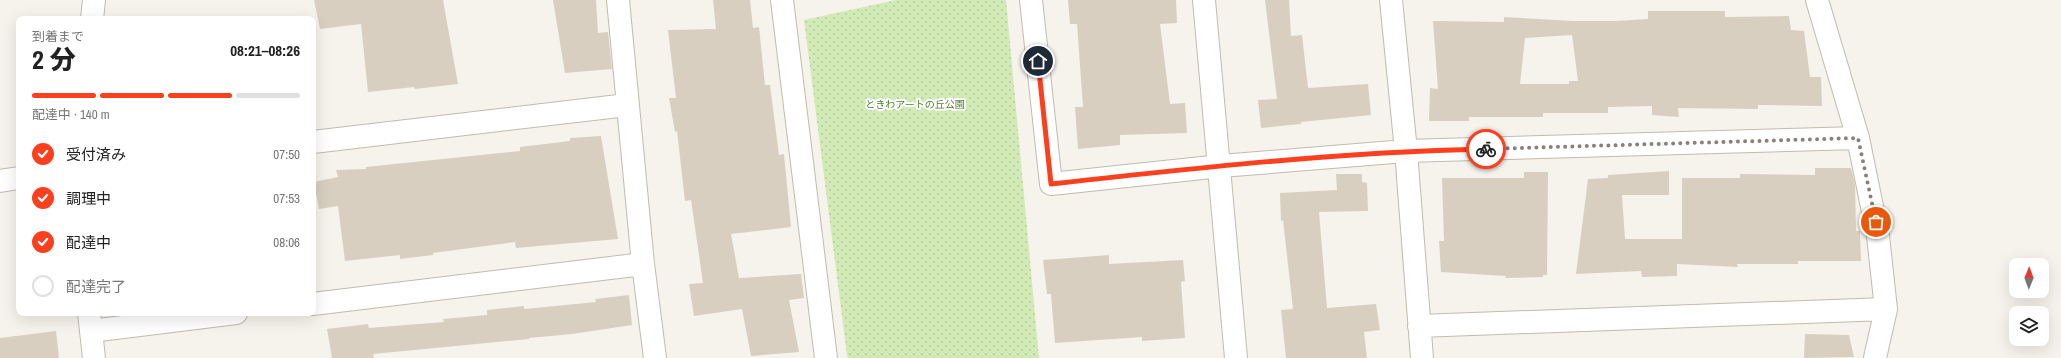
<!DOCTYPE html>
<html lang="ja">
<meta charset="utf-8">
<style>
body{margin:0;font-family:"Archivo Narrow","Noto Sans JP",sans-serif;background:#f6f6f6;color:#222;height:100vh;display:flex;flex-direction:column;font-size:15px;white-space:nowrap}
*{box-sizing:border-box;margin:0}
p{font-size:13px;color:#767676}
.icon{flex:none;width:22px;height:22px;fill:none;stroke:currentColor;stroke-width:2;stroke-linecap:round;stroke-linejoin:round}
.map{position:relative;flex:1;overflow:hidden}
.side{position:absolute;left:16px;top:16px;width:300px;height:300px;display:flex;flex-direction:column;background:#fff;border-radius:8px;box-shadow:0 4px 16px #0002}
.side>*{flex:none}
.needle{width:26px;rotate:1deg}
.buttons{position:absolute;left:2009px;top:258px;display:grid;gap:8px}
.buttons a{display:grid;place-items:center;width:40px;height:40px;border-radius:8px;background:#fff;box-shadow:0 4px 16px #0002;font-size:20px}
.pin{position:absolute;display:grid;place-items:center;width:34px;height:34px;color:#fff;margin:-17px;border:2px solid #fff;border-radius:50%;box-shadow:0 1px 4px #0007}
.courier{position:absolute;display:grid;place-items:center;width:40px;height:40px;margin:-20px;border:3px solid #fc3f1d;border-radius:50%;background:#fff;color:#222;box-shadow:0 1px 5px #0007}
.head em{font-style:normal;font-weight:800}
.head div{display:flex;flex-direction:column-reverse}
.head{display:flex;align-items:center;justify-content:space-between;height:68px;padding:0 16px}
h1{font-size:26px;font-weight:800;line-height:30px}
.bar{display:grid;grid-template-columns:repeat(4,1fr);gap:6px 4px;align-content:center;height:48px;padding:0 16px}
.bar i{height:5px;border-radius:3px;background:#e0e0e0}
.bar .selected{background:#fc3f1d}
.bar p{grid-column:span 4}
ol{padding:0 16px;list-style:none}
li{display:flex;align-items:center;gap:12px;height:44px}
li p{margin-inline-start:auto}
li .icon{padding:4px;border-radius:50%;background:#fc3f1d;color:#fff;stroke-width:4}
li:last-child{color:#767676}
li i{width:22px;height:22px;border:2px solid #e0e0e0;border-radius:50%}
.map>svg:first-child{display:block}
</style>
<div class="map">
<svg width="2061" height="358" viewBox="0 0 2061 358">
<defs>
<pattern id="park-dots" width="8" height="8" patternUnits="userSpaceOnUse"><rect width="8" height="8" fill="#d2eab5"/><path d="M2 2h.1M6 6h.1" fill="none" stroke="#b6ca9c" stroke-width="1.8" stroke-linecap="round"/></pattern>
</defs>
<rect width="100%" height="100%" fill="#f6f3ec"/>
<path fill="url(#park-dots)" d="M896 0H1006L1039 358H848L847 355 804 20Z"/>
<path fill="#d8cfc1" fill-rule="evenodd" d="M314 0H443L458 84 415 89 414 87 368 92 361 24 320 29Z
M553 0H596L598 33 608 32 612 69 565 73Z
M713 0H750L753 28 759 27 765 85H770L779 155 784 154 791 227 731 234 739 278 801 274 804 298 789 300 799 352 751 356 742 309 694 316 689 284 703 283 691 200 685 201 677 131 675 132 669 98H676L668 30 716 29Z
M1068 0H1176L1177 23 1160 24 1170 104 1185 103 1187 133 1120 135V145L1078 149 1075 107H1083L1077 24H1070Z
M1265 0H1289L1291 36 1302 35 1308 88 1368 84 1371 115 1301 122V124L1261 128 1258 100 1277 99Z
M1648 11H1725V17L1789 16 1791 30 1804 31 1810 77H1821L1822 106 1758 105V109L1678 108 1679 117 1652 115V106L1608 107V113H1543V117H1469V121H1429L1430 88 1438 89 1433 21 1504 22V17L1573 21H1615L1648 19ZM1572 35 1578 81H1569V84H1520L1525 38Z
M601 136 618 239 516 248 515 242 433 253V255L400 259V255L345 261 338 206 319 209 314 182 338 177 336 170 366 169V167L520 151V147L570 141V138Z
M1815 168H1851L1855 185 1856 231H1860L1861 261H1798V264H1737L1738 267 1677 264V276L1642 277 1641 271 1576 274 1588 179 1608 178V175L1669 171V195H1622L1625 239H1682V178H1740V174L1815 175Z
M1524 172H1548L1547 275H1543V277L1505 278 1506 276 1441 272 1439 241H1444L1442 178H1524Z
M1336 174H1362V182L1367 183 1368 211 1319 212 1327 308 1376 304 1380 330 1364 332 1367 358H1286L1281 310 1293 309 1283 220 1281 221 1280 193 1337 190Z
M1109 255V264L1183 260 1185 281 1181 282 1185 338 1142 341V337L1055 343 1051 294H1047L1043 260Z
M629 295 632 325 572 334 529 338V339L373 354 374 358H332L327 329 368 324 369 328 444 322 443 319 487 315V310L524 306V309L596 302 595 299Z
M56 331 59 358H0V338Z
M1805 334 1849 335 1854 357 1804 358Z"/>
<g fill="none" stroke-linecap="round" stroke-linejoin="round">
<g stroke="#c2bbae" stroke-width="24">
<path id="minor" d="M618 0 643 264 655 358
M782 0 826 358
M1031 0 1051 184 1221 166 1406 151 1858 138
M1204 0 1236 358
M1391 0 1406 151 1422 358
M1817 0 1858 138 1878 236 1886 309 1875 358
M92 19 94 0
M313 142 627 105
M0 181 19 178
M313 304 643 264
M89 313 94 358
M1419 326 1886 309
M91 331 236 313"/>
</g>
<use href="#minor" stroke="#fff" stroke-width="22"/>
</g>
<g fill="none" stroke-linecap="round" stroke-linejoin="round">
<path stroke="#878178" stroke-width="4" stroke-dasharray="0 7.2" d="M1486 149 1858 138 1876 222"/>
<path stroke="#fc3f1d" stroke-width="5" d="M1038 61 1051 184C1195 168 1340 152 1486 149"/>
</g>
<g text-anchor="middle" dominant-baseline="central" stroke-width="4" stroke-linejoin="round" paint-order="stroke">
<g font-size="10" fill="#4a7f2a" stroke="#fff">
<text x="915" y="104">ときわアートの丘公園</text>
</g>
</g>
</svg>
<div class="buttons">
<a><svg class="needle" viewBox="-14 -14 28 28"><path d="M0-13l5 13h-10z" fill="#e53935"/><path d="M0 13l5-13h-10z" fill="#767676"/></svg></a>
<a><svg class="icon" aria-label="layers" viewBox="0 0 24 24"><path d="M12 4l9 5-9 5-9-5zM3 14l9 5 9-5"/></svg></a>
</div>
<div class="pin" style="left:1876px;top:222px;background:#ea580c"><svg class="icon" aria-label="bag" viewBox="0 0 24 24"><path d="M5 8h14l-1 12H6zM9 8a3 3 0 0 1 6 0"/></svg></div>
<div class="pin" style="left:1038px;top:61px;background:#1f2937"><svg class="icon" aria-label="home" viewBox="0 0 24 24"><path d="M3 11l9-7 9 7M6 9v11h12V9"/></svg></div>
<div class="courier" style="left:1486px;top:149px"><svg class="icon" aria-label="bike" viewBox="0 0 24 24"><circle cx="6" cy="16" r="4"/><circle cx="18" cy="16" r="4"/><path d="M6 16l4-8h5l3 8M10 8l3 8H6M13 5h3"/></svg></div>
<section class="side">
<div class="head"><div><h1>2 分</h1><p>到着まで</p></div><em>08:21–08:26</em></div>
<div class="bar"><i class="selected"></i><i class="selected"></i><i class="selected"></i><i></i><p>配達中 · 140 m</p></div>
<ol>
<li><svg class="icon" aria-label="check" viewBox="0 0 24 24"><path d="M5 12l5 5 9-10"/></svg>受付済み<p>07:50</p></li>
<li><svg class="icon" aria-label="check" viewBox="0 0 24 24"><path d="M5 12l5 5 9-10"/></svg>調理中<p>07:53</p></li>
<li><svg class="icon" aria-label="check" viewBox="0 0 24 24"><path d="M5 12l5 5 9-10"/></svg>配達中<p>08:06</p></li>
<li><i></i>配達完了</li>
</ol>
</section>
</div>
